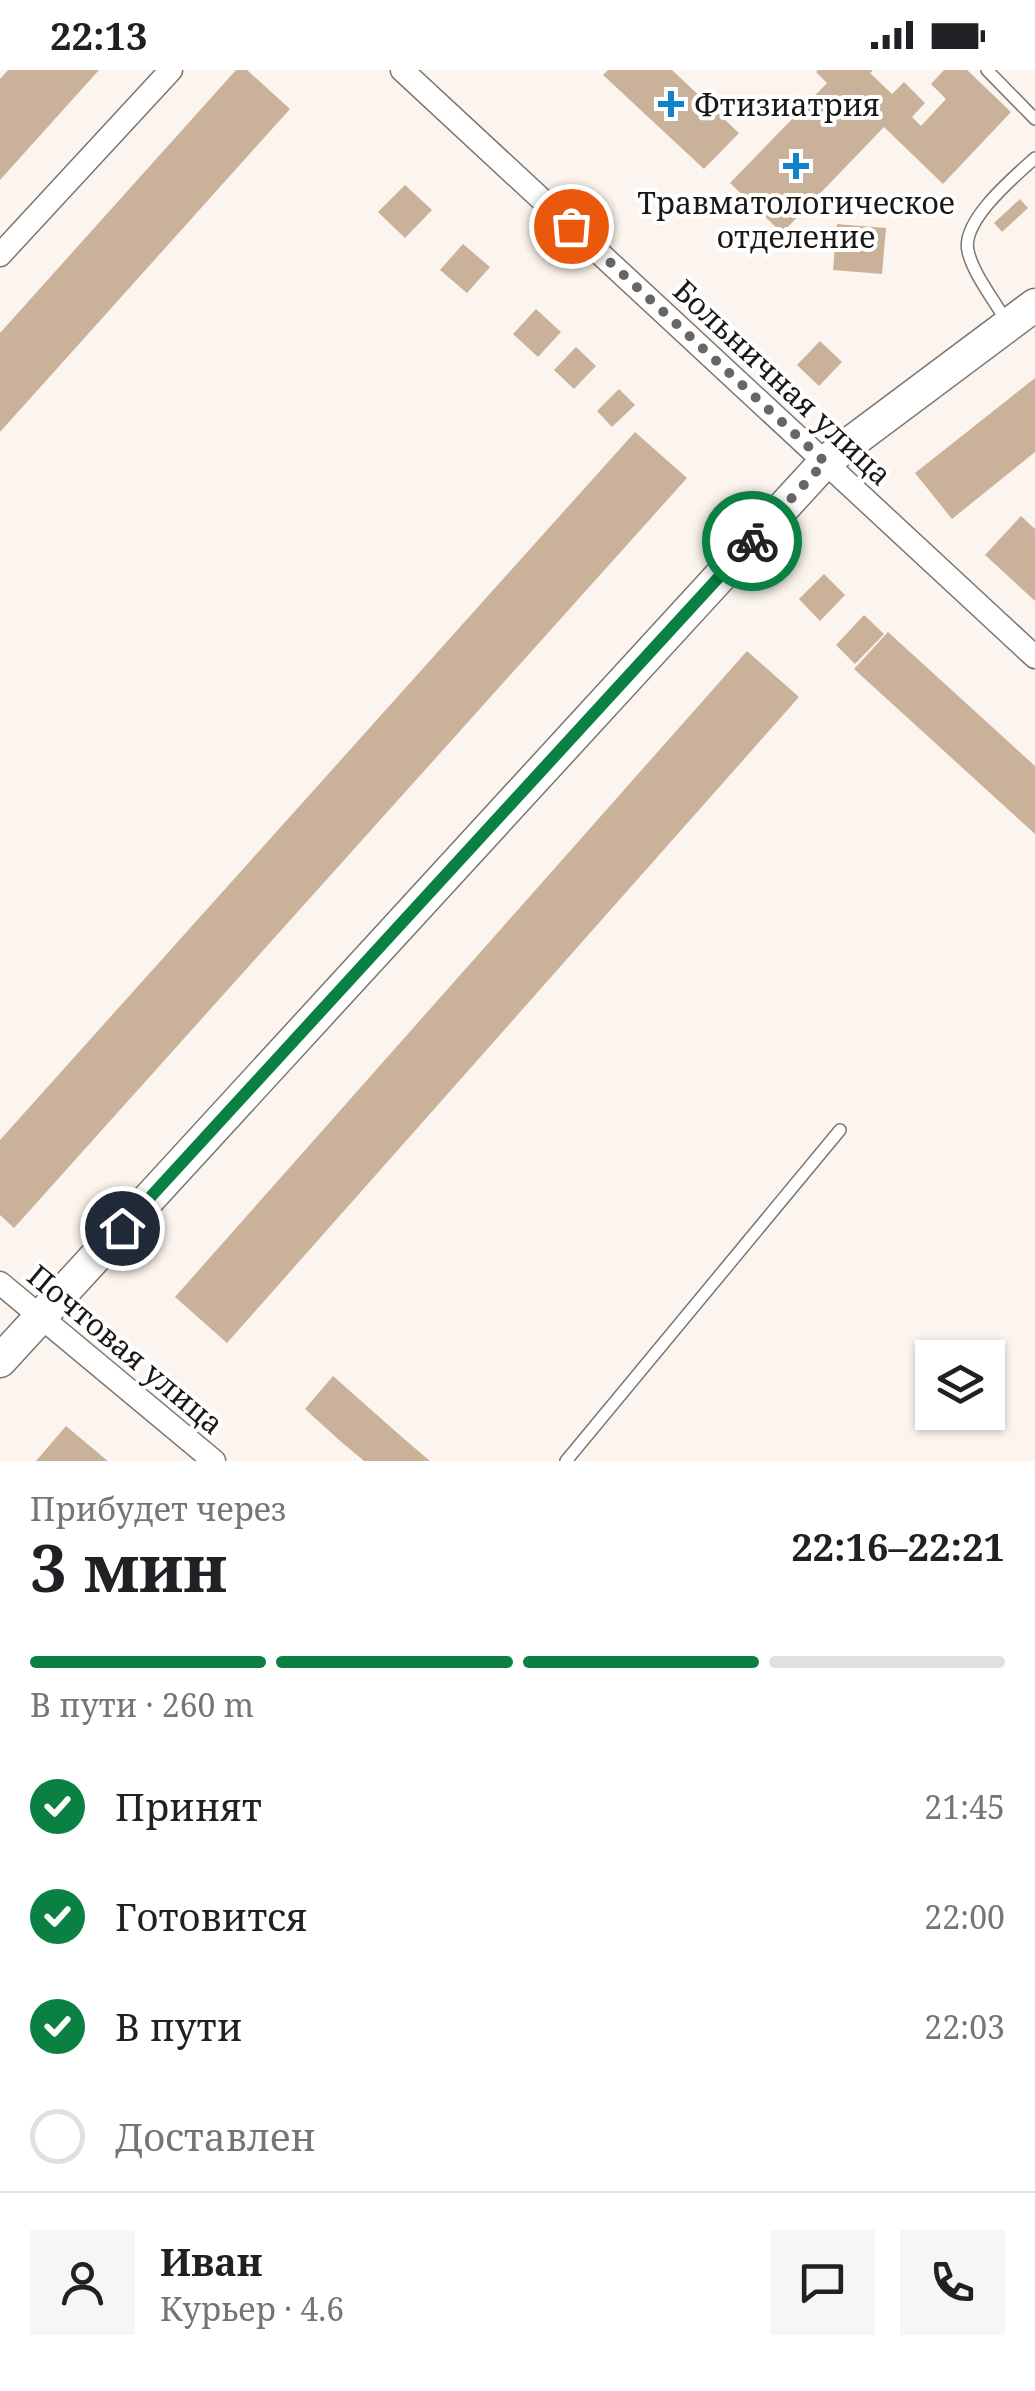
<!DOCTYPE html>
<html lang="ru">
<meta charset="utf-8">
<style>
body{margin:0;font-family:"Noto Serif",serif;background:#f6f6f6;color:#202124;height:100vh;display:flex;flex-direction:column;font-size:38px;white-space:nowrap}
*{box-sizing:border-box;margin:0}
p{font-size:32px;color:#757577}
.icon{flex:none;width:55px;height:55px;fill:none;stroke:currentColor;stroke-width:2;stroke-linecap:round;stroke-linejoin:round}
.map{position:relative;height:1391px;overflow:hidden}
.sheet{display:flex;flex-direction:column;background:#fff;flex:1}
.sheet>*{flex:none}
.tools{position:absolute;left:915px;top:1270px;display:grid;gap:20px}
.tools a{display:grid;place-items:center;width:90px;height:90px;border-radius:0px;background:#fff;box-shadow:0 2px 8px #0004;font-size:50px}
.pin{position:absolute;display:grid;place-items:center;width:85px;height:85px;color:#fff;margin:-42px;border:5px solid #fff;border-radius:50%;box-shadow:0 2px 10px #0007}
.courier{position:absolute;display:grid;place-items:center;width:100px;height:100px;margin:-50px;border:8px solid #0b8043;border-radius:50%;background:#fff;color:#222;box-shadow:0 2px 12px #0007}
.head em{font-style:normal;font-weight:700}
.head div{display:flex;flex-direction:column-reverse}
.head{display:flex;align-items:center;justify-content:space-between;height:170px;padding:0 30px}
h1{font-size:65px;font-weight:700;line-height:75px}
.bar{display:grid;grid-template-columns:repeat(4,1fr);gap:15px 10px;align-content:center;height:120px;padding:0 30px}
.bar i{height:12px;border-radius:8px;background:#e0e0e0}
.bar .current{background:#0b8043}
.bar p{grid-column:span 4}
.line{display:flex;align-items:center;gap:25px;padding:0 30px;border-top:2px solid #e0e0e0}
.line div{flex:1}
.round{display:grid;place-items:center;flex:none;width:105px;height:105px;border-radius:0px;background:#f6f6f6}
ol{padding:0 30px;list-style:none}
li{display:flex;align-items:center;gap:30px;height:110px}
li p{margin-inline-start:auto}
li .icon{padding:10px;border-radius:50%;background:#0b8043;color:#fff;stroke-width:4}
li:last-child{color:#757577}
li i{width:55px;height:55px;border:5px solid #e0e0e0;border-radius:50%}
.status{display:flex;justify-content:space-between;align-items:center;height:70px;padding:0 50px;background:#fff;direction:ltr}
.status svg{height:28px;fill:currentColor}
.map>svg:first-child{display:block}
</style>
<div class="status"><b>22:13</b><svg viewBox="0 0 49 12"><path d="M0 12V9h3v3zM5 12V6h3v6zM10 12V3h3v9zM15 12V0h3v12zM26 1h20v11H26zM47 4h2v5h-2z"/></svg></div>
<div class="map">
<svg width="1035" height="1391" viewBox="0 0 1035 1391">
<rect width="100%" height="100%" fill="#fcf5ef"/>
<path fill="#cab19a" d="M8 0H99L0 110V9Z
M236 0H247L290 39 0 362V263Z
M608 0H672L739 63 704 99 603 5Z
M818 0H873L870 3 892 24 904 12 925 33 912 47 921 56 946 29 931 14 944 0H967L1011 42 943 114 884 57 782 163 730 113 827 13 816 2Z
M405 115 432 140 405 168 378 142Z
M1020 129 1028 138 1002 162 994 153Z
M837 154 886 158 882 204 833 200Z
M463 174 490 197 467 223 440 200Z
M536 239 561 262 538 287 513 264Z
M820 271 842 292 819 316 797 295Z
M576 277 596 296 574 319 554 300Z
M1035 308V382L952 449 915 403Z
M619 319 635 335 612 357 597 341Z
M635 362 687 408 14 1158 0 1145V1070Z
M1021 446 1035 459V531L985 485Z
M824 504 845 525 820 551 799 529Z
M864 545 884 564 855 594 836 575Z
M888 562 1035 696V764L854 599Z
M747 581 799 627 227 1273 175 1227Z
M333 1306 403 1368 430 1391H364L339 1370 305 1339Z
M66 1356 103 1387 108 1391H36Z"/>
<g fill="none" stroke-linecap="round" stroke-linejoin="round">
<g stroke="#7c7671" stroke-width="14">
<path id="lane" d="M987 0 1035 49
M1006 251C995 231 973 204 968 181 961 151 1014 107 1035 88
M566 1391 840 1060"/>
</g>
<g stroke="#7c7671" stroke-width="25">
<path id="street" d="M402 0 1035 587
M0 185 171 0
M0 1213 214 1391"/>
</g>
<g stroke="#7c7671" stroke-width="35">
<path id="secondary" d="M0 1291 825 392 1035 235"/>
</g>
<use href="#lane" stroke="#fff" stroke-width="11"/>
<use href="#street" stroke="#fff" stroke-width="22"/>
<use href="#secondary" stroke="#fff" stroke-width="32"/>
</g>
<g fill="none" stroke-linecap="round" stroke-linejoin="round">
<path stroke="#696562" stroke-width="10" stroke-dasharray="0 18" d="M571 156 825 392 752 471"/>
<path stroke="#0b8043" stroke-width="12" d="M122 1158 752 471"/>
</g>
<g fill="#1083cc" stroke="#fff" stroke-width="4">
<path d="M666 19h10v10h10v10h-10v10h-10v-10h-10v-10h10z"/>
<path d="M791 81h10v10h10v10h-10v10h-10v-10h-10v-10h10z"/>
</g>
<g text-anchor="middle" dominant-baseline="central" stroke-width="8" stroke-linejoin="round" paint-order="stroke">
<g font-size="30" fill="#1a1816" stroke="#fff" text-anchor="start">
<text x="694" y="34">Фтизиатрия</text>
<text x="796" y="132" text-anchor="middle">Травматологическое<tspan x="796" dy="34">отделение</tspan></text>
</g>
<g font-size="30" fill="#1a1816" stroke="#fff">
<text transform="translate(783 312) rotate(43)">Больничная улица</text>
<text transform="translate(126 1279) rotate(40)">Почтовая улица</text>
</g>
</g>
</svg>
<div class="tools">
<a><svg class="icon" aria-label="layers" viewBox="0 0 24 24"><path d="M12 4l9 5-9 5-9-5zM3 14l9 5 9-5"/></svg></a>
</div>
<div class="pin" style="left:571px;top:156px;background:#ea580c"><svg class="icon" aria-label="bag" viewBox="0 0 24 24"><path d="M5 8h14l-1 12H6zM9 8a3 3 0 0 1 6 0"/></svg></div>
<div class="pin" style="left:122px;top:1158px;background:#1f2937"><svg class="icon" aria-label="home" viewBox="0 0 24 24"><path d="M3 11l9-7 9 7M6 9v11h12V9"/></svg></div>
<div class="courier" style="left:752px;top:471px"><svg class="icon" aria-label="bike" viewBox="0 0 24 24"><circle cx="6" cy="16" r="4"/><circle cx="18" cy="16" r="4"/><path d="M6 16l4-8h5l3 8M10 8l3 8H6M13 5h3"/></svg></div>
</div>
<section class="sheet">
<div class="head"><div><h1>3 мин</h1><p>Прибудет через</p></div><em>22:16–22:21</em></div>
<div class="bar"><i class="current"></i><i class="current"></i><i class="current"></i><i></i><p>В пути · 260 m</p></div>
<ol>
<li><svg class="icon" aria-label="check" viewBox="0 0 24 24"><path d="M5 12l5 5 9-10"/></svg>Принят<p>21:45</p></li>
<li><svg class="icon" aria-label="check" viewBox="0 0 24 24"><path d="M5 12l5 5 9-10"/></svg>Готовится<p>22:00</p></li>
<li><svg class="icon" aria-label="check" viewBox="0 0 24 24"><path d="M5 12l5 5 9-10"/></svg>В пути<p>22:03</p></li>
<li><i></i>Доставлен</li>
</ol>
<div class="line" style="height:180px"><a class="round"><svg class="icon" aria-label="person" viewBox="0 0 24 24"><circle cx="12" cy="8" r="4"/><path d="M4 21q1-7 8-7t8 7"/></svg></a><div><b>Иван</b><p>Курьер · 4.6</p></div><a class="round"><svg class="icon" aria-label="chat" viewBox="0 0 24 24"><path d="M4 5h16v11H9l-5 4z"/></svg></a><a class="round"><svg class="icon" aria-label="phone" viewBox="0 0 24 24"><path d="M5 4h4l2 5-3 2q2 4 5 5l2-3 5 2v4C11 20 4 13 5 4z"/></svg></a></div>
</section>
